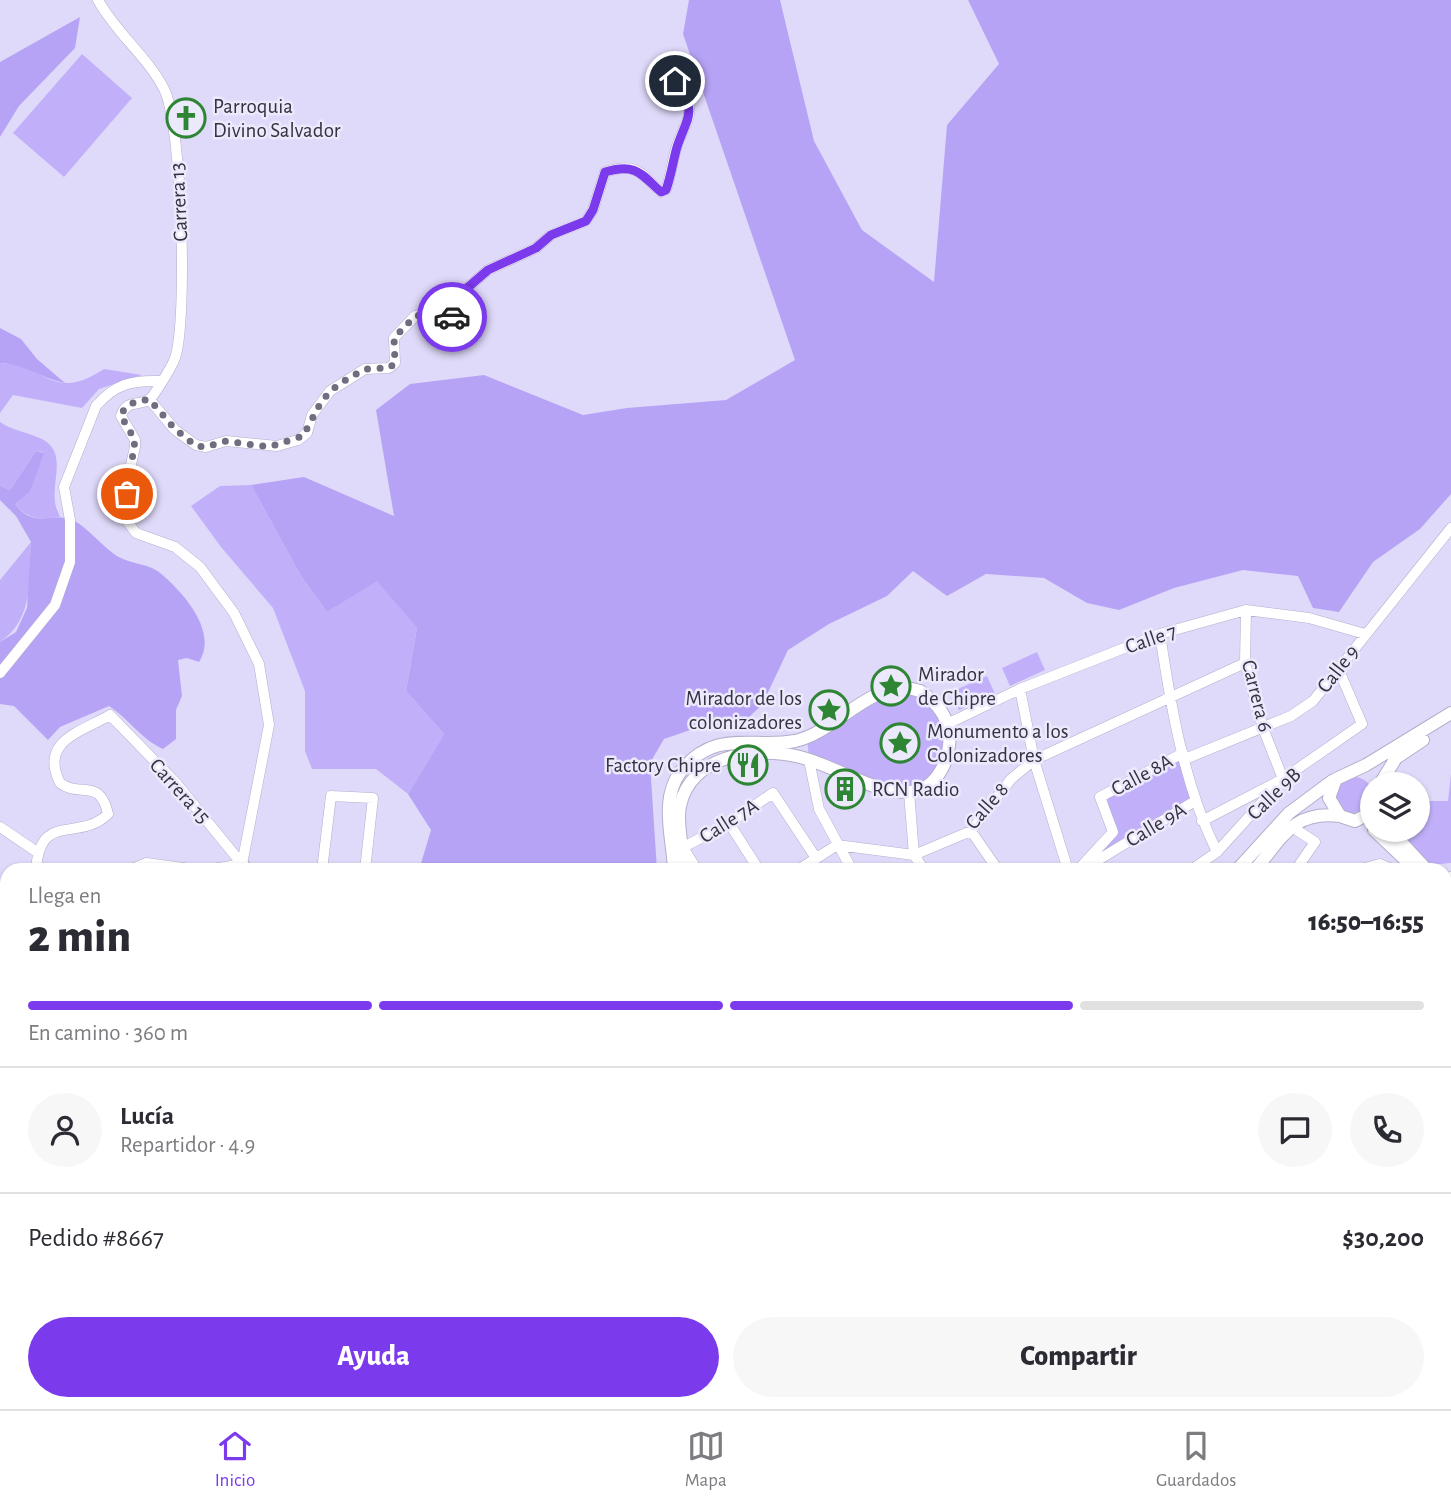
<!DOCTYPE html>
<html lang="es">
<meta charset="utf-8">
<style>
body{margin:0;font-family:"Alegreya Sans",sans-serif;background:#f7f7f7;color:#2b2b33;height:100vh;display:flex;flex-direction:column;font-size:26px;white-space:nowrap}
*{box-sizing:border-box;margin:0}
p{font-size:23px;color:#7c7c81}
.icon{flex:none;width:38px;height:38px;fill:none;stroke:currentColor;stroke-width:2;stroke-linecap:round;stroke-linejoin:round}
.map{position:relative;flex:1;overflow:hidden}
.panel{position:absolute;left:0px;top:863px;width:1452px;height:548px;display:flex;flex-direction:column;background:#fff;border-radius:21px 21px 0 0;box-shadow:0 2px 5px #0004}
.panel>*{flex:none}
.fabs{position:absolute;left:1360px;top:772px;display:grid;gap:14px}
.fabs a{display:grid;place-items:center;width:70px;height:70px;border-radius:50%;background:#fff;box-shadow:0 2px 5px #0004;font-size:35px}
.pin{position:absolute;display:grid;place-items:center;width:60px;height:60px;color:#fff;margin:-30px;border:4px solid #fff;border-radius:50%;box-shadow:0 2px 7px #0007}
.courier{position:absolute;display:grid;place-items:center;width:70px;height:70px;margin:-35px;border:5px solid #7c3aed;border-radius:50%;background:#fff;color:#222;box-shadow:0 2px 9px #0007}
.summary em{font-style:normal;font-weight:800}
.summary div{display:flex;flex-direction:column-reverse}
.summary{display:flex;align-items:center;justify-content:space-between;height:119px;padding:0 28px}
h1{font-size:46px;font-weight:800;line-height:52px}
.bar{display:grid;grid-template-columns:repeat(4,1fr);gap:10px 7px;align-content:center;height:84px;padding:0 28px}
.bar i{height:9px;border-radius:5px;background:#e1e1e2}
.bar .on{background:#7c3aed}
.bar p{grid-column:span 4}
.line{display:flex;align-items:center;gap:18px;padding:0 28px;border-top:2px solid #e1e1e2}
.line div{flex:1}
.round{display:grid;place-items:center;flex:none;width:74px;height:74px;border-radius:37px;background:#f7f7f7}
.button{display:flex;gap:14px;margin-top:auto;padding:14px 28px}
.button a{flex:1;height:80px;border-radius:42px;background:#7c3aed;color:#fff;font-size:28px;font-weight:800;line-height:80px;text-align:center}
.button a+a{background:#f7f7f7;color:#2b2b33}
.tabs{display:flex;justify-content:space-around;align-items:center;height:98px;border-top:2px solid #e1e1e2;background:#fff;font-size:19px;color:#7c7c81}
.tabs a{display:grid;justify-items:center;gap:4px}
.tabs .on{color:#7c3aed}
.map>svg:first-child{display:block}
</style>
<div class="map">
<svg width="1451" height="1409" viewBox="0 0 1451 1409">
<rect width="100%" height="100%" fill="#e0dafa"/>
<path fill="#c1b0f9" d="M82 54 132 98 64 177 13 133Z
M0 363C48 365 52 403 104 369L142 375 99 389 82 408 13 395 0 413Z
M0 422C13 431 28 432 42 439 67 452 52 480 55 501 55 506 58 512 60 517 41 520 28 520 15 504L30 492 43 452 36 451 10 490 0 486Z
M251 485 301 576 327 612 377 580 417 628 406 691 444 734 408 794 376 769H312L305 751V691L273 608 221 547 191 506 220 486Z
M31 542C29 580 34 619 0 642V580Z
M1037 652 1045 670 1010 686 1002 668Z
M987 676 995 694 959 710 951 692Z
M911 688 947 724 940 772 909 792 809 760 807 736 843 715Z
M1182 750 1195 801 1082 870 1112 826 1107 797Z
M1451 774V863L1429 865 1394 830H1418V804L1426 801H1448Z
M1335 796a19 19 0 1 1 38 0a19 19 0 1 1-38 0Z"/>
<path fill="#b7a3f5" d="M689 0H780L814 141 862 230 934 282 947 125 999 64 968 0H1451V494L1420 529 1373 562 1339 612 1313 608 1298 576 1243 570 1174 588 1119 610 1087 603 1044 578 986 574 947 596 913 571 887 596 829 624 788 650 762 705 737 728 699 727 664 739 650 763 657 870H419L431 830 408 794 444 734 406 691 417 628 377 581 327 612 301 576 251 485 304 477 394 516 376 410 410 384 484 375 583 415 627 408 726 400 795 360 683 34Z
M80 17 75 48 19 106 0 137V62Z
M0 328 21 339 37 359 65 383C41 378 24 364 0 363Z
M36 451 44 453 30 492 15 504C36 532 56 508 78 523 91 532 101 544 114 554 127 564 147 563 159 572 182 591 219 631 199 662L187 658 178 660 182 696 176 710V739L163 749C141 739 129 719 109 706L60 727 48 740 14 706 0 704V642L16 632 27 608 31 542 16 516 0 500V486L10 490Z
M1446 1088 1451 1095V1409H1443L1442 1404H1446Z
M134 1404H530L532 1406 530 1409H130Z"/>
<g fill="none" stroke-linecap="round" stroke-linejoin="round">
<g stroke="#b4adcc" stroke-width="11">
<path id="minor" d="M98 0C116 33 147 56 164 89 182 123 188 321 175 358 173 365 155 394 150 399 139 407 127 398 121 416L135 440V447L128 478 127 521 136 533 175 547 200 567 234 613 259 664 269 725 242 864
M149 399 175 430 196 445 206 447 226 441 277 446 298 440 307 433 312 415 330 391 365 369 389 368 395 363 394 338 415 316 428 314 447 328 466 289 488 270 536 248 551 235 586 221 593 210 605 172C638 162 640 173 661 192L666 190C671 176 672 161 677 146 688 114 699 114 675 81
M1160 634C1171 708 1184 785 1217 852
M0 673 55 605 70 562V520L64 487 96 406C115 384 132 380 160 381
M1020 689 1034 760 1068 870
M947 724 1020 689 1160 634 1246 610 1309 618 1365 634
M1185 759 1291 716 1313 701 1451 528
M809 760 819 809 852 870
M909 792 914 855 924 870
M1202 821 1283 779 1263 728 1245 663 1246 610
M729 823 759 870
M0 827 37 852
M1292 827 1315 842 1297 868
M971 831 998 870
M684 849 697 870
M678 850 729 823 773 793 816 858
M1085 868 1195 801
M36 870C40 810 78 843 108 814 100 777 80 798 60 783 39 741 81 732 110 715L176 783 242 864
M129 870 146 863 198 870
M208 870 242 864
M322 870 331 796 373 798 365 870
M798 870 837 845 914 855 971 831 1011 779 1034 760 1245 663
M1078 870 1113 832 1100 797 1183 753
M1191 870 1217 852 1283 779 1362 724 1338 668
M1357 870 1380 864 1394 870
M1446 878 1451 877
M0 964 7 955
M0 977 7 978
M0 1037 7 1035
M1446 1054 1451 1057
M0 1130 7 1132
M0 1173 7 1175
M2 1265 7 1247
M0 1368 7 1378
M715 1404 716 1409
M810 1404 813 1409
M938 1404 946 1409
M1217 1404 1218 1409
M1085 1407 1125 1409
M19 1409 24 1404
M90 1409 95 1404
M920 1409 931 1404
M1171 1409 1206 1404
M1299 1409 1301 1404
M1408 1409 1409 1404"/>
</g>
<g stroke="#b4adcc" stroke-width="14">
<path id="major" d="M1380 784 1396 758 1423 740
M1372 812 1355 821 1340 816 1329 798 1336 779 1366 765 1451 713
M1374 830 1416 870
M1390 830 1427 870
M242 864 247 870
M674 870C673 838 659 800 681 771 716 728 752 749 795 741 838 732 873 675 920 691 932 699 942 709 947 723 956 751 939 792 907 792 870 792 836 766 800 757 757 746 691 754 680 806 676 825 684 850 684 870
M1237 870 1289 813 1332 781
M1255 870C1282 838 1293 810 1340 816
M1446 895 1451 925 1446 951
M317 1409 320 1404
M551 1409 553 1404
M622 1409 625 1404
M1344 1409 1346 1404
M1356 1409 1357 1404"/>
</g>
<use href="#minor" stroke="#fff" stroke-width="10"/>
<use href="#major" stroke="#fff" stroke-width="12"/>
</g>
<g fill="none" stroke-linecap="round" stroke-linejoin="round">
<path stroke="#706d80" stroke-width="7" stroke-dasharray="0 12.6" d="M127 494 135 440 121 416C126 401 136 403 149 399L175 429 196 446 206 447 226 441 269 447 303 436 320 404 330 391 347 379 365 369 389 368 395 363 394 338 415 316 428 314 447 328 452 317"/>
<path stroke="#7c3aed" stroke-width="9" d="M452 317 466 289 488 270 536 248 551 235 586 221 593 210 605 172C636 163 640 173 661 192L666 190C671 176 673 161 677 147 688 114 698 114 675 81"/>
</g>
<defs>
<g id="church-ring" transform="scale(2.0125)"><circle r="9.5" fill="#ede9fd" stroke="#2e8635" stroke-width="1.5"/><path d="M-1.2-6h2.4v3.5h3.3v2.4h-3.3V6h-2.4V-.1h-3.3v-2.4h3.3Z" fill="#2e8635"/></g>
<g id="sight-ring" transform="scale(2.0125)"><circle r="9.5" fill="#ede9fd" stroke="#2e8635" stroke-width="1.5"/><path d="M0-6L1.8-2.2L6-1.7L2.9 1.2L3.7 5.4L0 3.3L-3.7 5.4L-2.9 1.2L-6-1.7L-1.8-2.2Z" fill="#2e8635"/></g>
<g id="restaurant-ring" transform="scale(2.0125)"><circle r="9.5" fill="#ede9fd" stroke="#2e8635" stroke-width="1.5"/><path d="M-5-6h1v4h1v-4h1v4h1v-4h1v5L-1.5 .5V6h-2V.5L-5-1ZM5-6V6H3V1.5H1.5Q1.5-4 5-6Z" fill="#2e8635"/></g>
<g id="building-ring" transform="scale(2.0125)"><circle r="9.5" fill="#ede9fd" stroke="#2e8635" stroke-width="1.5"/><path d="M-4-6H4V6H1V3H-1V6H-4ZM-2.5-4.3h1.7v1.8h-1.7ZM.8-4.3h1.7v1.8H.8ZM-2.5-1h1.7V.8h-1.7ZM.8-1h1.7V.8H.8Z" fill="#2e8635"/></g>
</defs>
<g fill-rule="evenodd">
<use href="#church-ring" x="186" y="118"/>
<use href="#sight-ring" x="891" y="686"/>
<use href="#sight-ring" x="829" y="710"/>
<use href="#sight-ring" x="900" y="743"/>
<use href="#restaurant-ring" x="748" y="765"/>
<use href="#building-ring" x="845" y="789"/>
</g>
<g text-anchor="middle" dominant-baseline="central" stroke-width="5" stroke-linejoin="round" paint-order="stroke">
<g font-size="21" fill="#34323e" stroke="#ede9fd" text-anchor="start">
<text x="213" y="106">Parroquia<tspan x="213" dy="24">Divino Salvador</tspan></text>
<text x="918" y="674">Mirador<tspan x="918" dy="24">de Chipre</tspan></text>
<text x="802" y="698" text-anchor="end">Mirador de los<tspan x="802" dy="24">colonizadores</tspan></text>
<text x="927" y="731">Monumento a los<tspan x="927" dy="24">Colonizadores</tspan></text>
<text x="721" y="765" text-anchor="end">Factory Chipre</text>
<text x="872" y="789">RCN Radio</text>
</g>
<g font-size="21" fill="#34323e" stroke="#ede9fd">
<text transform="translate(179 202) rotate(-93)">Carrera 13</text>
<text transform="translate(1151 639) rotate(-19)">Calle 7</text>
<text transform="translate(1338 669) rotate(-52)">Calle 9</text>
<text transform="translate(1257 696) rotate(76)">Carrera 6</text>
<text transform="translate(1142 775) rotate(-28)">Calle 8A</text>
<text transform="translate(180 791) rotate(48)">Carrera 15</text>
<text transform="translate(1274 794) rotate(-44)">Calle 9B</text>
<text transform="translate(987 806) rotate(-49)">Calle 8</text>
<text transform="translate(729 821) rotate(-32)">Calle 7A</text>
<text transform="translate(1156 825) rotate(-31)">Calle 9A</text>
</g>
</g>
</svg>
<div class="fabs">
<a><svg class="icon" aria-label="layers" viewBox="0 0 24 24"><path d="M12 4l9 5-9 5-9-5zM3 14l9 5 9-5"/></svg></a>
</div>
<div class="pin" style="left:127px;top:494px;background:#ea580c"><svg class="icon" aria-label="bag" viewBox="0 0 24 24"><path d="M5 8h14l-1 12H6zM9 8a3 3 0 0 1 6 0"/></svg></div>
<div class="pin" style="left:675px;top:81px;background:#1f2937"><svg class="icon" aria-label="home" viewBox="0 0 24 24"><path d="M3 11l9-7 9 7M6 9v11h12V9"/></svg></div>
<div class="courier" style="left:452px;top:317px"><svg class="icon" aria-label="car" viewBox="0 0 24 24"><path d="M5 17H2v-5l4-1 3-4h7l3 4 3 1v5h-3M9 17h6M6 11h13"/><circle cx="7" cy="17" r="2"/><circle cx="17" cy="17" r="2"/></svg></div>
<section class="panel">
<div class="summary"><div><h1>2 min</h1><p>Llega en</p></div><em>16:50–16:55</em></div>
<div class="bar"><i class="on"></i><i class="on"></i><i class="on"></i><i></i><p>En camino · 360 m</p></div>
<div class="line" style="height:126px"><a class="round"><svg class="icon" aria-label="person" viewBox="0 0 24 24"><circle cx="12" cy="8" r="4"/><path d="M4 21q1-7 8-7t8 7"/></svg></a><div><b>Lucía</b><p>Repartidor · 4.9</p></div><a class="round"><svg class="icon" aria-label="chat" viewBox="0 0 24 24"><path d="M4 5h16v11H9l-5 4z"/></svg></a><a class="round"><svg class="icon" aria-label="phone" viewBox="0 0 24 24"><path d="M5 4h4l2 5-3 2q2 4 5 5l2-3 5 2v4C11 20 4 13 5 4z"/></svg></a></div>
<div class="line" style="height:91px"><div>Pedido #8667</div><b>$30,200</b></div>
<div class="button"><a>Ayuda</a><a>Compartir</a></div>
</section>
</div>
<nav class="tabs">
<a class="on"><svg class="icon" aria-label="home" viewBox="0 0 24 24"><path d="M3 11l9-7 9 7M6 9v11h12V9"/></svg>Inicio</a>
<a><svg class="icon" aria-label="map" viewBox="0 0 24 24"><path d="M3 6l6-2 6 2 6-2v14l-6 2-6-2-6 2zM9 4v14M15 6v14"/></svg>Mapa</a>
<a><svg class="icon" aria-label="saved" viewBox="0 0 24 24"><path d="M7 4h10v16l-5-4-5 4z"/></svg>Guardados</a>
</nav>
